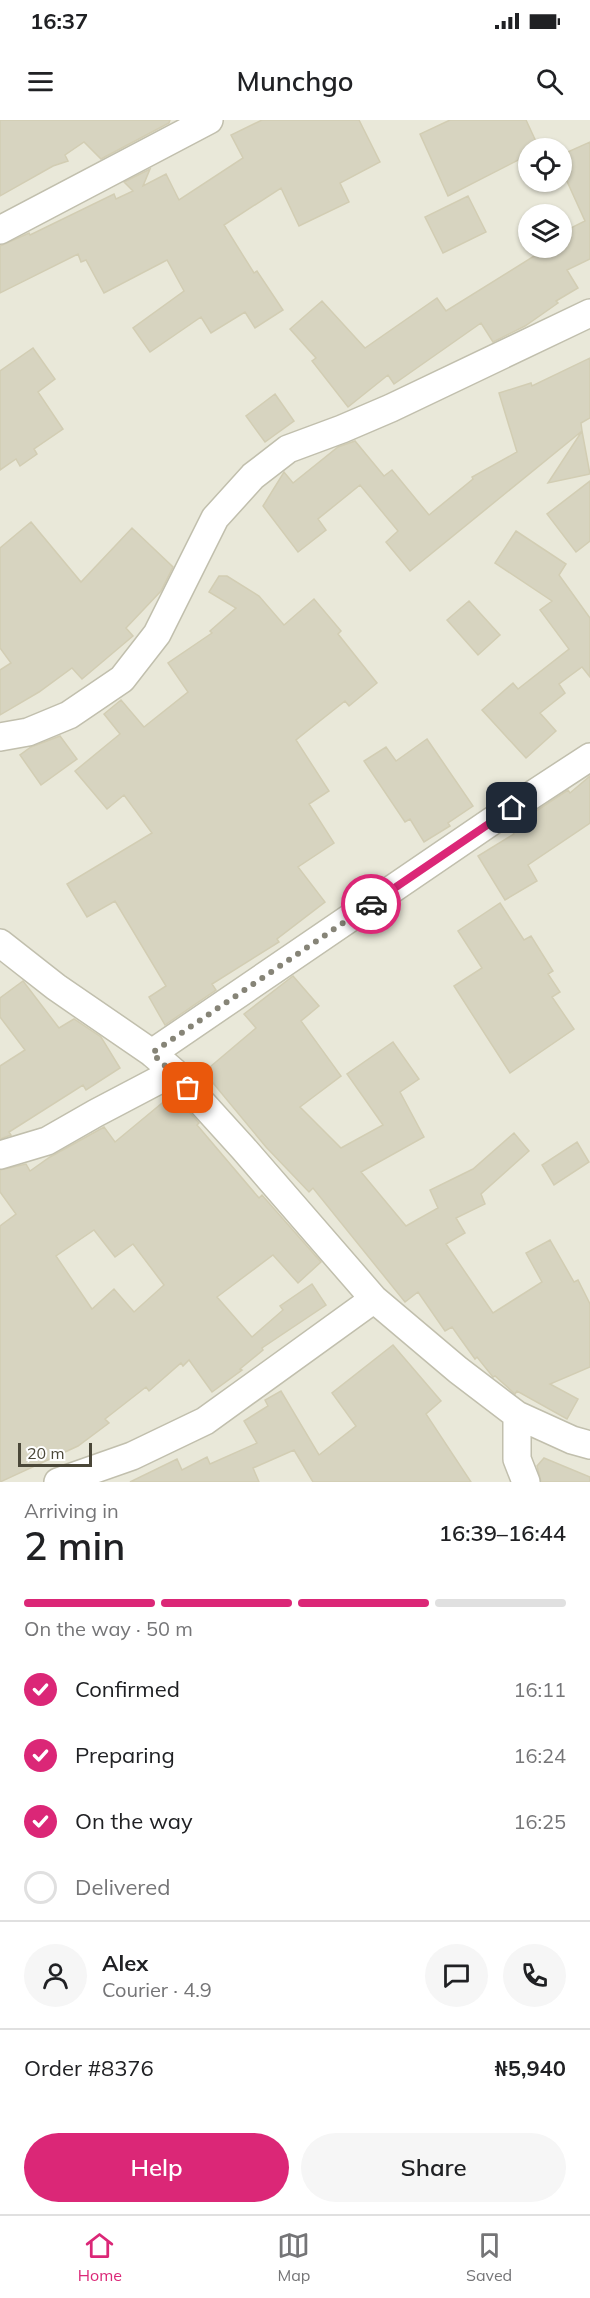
<!DOCTYPE html>
<meta charset="utf-8">
<style>
body{margin:0;font-family:Mulish,sans-serif;background:#f6f6f6;color:#202124;height:100vh;display:flex;flex-direction:column;font-size:22px;white-space:nowrap}
*{box-sizing:border-box;margin:0}
p{font-size:20px;color:#757577}
.icon{flex:none;width:33px;height:33px;fill:none;stroke:currentColor;stroke-width:2;stroke-linecap:round;stroke-linejoin:round}
.map{position:relative;height:1362px;overflow:hidden}
.panel{display:flex;flex-direction:column;background:#fff;flex:1}
.panel>*{flex:none}
.fabs{position:absolute;left:518px;top:18px;display:grid;gap:12px}
.fabs a{display:grid;place-items:center;width:54px;height:54px;border-radius:50%;background:#fff;box-shadow:0 2px 4px #0004;font-size:30px}
.scale{position:absolute;left:18px;bottom:15px;width:74px;box-sizing:border-box;padding-left:6px;border:3px solid #4a4738;border-top:0;font-size:16px;line-height:21px;white-space:nowrap;color:#4a4738;-webkit-text-stroke:4px #fff;paint-order:stroke}
.pin{position:absolute;display:grid;place-items:center;width:51px;height:51px;color:#fff;margin:-26px;border-radius:12px;box-shadow:0 3px 9px #0006}
.courier{position:absolute;display:grid;place-items:center;width:60px;height:60px;margin:-30px;border:4px solid #db2777;border-radius:50%;background:#fff;color:#222;box-shadow:0 2px 8px #0007}
.overview em{font-style:normal;font-weight:600}
.overview div{display:flex;flex-direction:column-reverse}
.overview{display:flex;align-items:center;justify-content:space-between;height:102px;padding:0 24px}
h1{font-size:39px;font-weight:600;line-height:45px}
.bar{display:grid;grid-template-columns:repeat(4,1fr);gap:9px 6px;align-content:center;height:72px;padding:0 24px}
.bar i{height:8px;border-radius:4px;background:#e0e0e0}
.bar .on{background:#db2777}
.bar p{grid-column:span 4}
.line{display:flex;align-items:center;gap:15px;padding:0 24px;border-top:2px solid #e0e0e0}
.line div{flex:1}
.round{display:grid;place-items:center;flex:none;width:63px;height:63px;border-radius:32px;background:#f6f6f6}
ol{padding:0 24px;list-style:none}
li{display:flex;align-items:center;gap:18px;height:66px}
li p{margin-inline-start:auto}
li .icon{padding:6px;border-radius:50%;background:#db2777;color:#fff;stroke-width:4}
li:last-child{color:#757577}
li i{width:33px;height:33px;border:3px solid #e0e0e0;border-radius:50%}
.cta{display:flex;gap:12px;margin-top:auto;padding:12px 24px}
.cta a{flex:1;height:69px;border-radius:36px;background:#db2777;color:#fff;font-size:24px;font-weight:600;line-height:69px;text-align:center}
.cta a+a{background:#f6f6f6;color:#202124}
.status{display:flex;justify-content:space-between;align-items:center;height:42px;padding:0 30px;background:#fff;direction:ltr}
.status svg{height:16px;fill:currentColor}
header{display:flex;justify-content:space-between;align-items:center;height:78px;padding:0 24px;background:#fff;font-size:27px;font-weight:600}
.tab-bar{display:flex;justify-content:space-around;align-items:center;height:84px;border-top:2px solid #e0e0e0;background:#fff;font-size:16px;color:#757577}
.tab-bar a{display:grid;justify-items:center;gap:3px}
.tab-bar .on{color:#db2777}
.map>svg:first-child{display:block}
</style>
<div class="status"><b>16:37</b><svg viewBox="0 0 49 12"><path d="M0 12V9h3v3zM5 12V6h3v6zM10 12V3h3v9zM15 12V0h3v12zM26 1h20v11H26zM47 4h2v5h-2z"/></svg></div>
<header><svg class="icon" aria-label="menu" viewBox="0 0 24 24"><path d="M4 6h16M4 12h16M4 18h16"/></svg>Munchgo<svg class="icon" aria-label="search" viewBox="0 0 24 24"><circle cx="10" cy="10" r="6"/><path d="M15 15l6 6"/></svg></header>
<div class="map">
<svg width="590" height="1362" viewBox="0 0 590 1362">
<rect width="100%" height="100%" fill="#f5f5eb"/>
<path fill="#e9e8d9" fill-rule="evenodd" d="M0 0H590V1362H0ZM528 28H561V62H528ZM528 94H561V128H528Z"/>
<path fill="#d7d4c0" stroke="#d2cdb3" stroke-width="1.5" fill-rule="evenodd" d="M0 0H170L169 3 101 39 84 22 65 35 68 41 53 46 0 76Z
M262 0H359L380 42 340 63 349 82 299 106 281 68 224 105 254 153 257 151 283 190 255 208 245 192 211 213 201 197 150 232 133 208 184 171 167 140 104 173 86 140 81 142 78 134 0 173V126L29 113 30 115 114 74 116 79 133 71 124 62 150 49 143 66 166 54 179 80 243 38 231 15Z
M450 0H526L539 28H528V35L448 76 420 14Z
M590 22V139L567 150 578 168 556 181 558 183 525 206 493 222 481 203 394 264 388 255 348 287 312 241 316 238 290 209 322 181 365 228 437 178 446 191 547 128H561V113L585 101 561 48V35Z
M468 76 486 112 443 133 425 97Z
M33 228 55 259 38 272 63 309 34 329 37 334 20 346 16 339 0 350V251Z
M590 238V298L581 303 582 311 410 451 386 422 398 411 360 365 318 399 326 410 298 432 263 386 284 352 293 363 338 327 355 321 384 356 392 350 429 395 473 359 472 357 517 332 499 273 531 263 532 266Z
M275 274 294 301 265 322 246 296Z
M582 311 590 354 548 363Z
M590 361V421L576 432 547 394Z
M31 402 81 462 132 408 173 447 161 471 126 508 133 516 82 559 72 548 39 572 0 595V550L11 543 0 528V428Z
M516 411 566 444 559 455 590 498V557L582 547 559 564 565 573 540 593 556 611 526 638 482 590 513 563 518 569 569 529 540 490 552 481 495 443Z
M219 456H227L259 476 284 505 314 479 341 511 338 514 377 563 349 586 345 581 296 620 329 671 309 684 334 723 298 747 325 782 277 819 279 822 212 864 216 870 165 905 149 877 166 866 115 781 87 797 67 764 152 713 124 675 107 689 75 651 120 614 104 594 121 580 144 607 188 572 168 543 212 513 210 511 236 488 209 472Z
M469 481 500 515 478 535 447 500Z
M60 616 77 639 41 665 20 635 31 627Z
M427 619 473 686 448 703 450 706 424 722 410 699 405 702 364 641 386 627 396 641Z
M590 656V703L528 745 537 761 505 780 478 736 514 714 510 708 568 670 570 673Z
M500 783 524 820 531 816 553 851 548 854 560 872 552 877 574 909 510 953 454 866 482 848 458 811Z
M293 856 319 886 301 901 341 956 300 987 341 1028 383 1005 347 954 393 922 419 959 400 972 424 1017 361 1052 406 1106 438 1088 430 1070 473 1049 514 1013 529 1031 481 1074 485 1084 456 1098 465 1113 446 1124 493 1193 542 1162 526 1133 550 1120 574 1162 578 1160 590 1184V1247L550 1264 578 1279 567 1299 517 1271 515 1274 495 1256 493 1257 477 1237 475 1239 452 1207 445 1211 418 1172 405 1182 313 1068 309 1072 266 1027 204 952 256 908 244 894Z
M23 861 59 908 74 899 101 917 120 948 86 970 83 965 9 1012 11 1015 0 1019V946L25 930 0 897V878Z
M173 974 199 1003 197 1005 259 1078 262 1075 321 1142 298 1163 273 1135 217 1177 252 1217 283 1190 280 1186 312 1164 326 1185 262 1228 263 1230 240 1249 242 1250 212 1272 189 1240 183 1246 181 1243 149 1271 146 1267 105 1299 109 1303 78 1326 0 1362V1106L16 1094 0 1072V1050L26 1044 30 1051 50 1037 104 1007 115 1022ZM94 1110 115 1137 133 1124 164 1165 134 1192 114 1169 92 1189 56 1136Z
M577 1022 589 1042 554 1065 542 1045Z
M393 1225 441 1281 426 1294 471 1362H313L294 1330 253 1348 259 1362H130L177 1339 182 1350 207 1337 210 1344 257 1323 244 1301 268 1286 265 1280 281 1271 319 1335 356 1306 332 1273Z
M544 1338 590 1357V1362H541L537 1346Z"/>
<g fill="none" stroke-linecap="round" stroke-linejoin="round">
<g stroke="#c1bfad" stroke-width="30">
<path id="street" d="M0 110 209 0
M0 617 28 612 69 595 122 559 157 514 215 398 253 356 288 329 342 309 391 288 590 193
M0 823 56 867 152 933 174 952 243 1028 374 1179 458 1250 517 1295 572 1320 590 1325
M152 933 492 701 590 637
M0 1035 47 1021 96 993 174 952
M517 1295V1339L526 1362
M58 1362 132 1336 205 1301 374 1179"/>
</g>
<use href="#street" stroke="#fff" stroke-width="27"/>
</g>
<g fill="none" stroke-linecap="round" stroke-linejoin="round">
<path stroke="#868477" stroke-width="6" stroke-dasharray="0 10.8" d="M188 968 152 933 371 784"/>
<path stroke="#db2777" stroke-width="8" d="M371 784 512 688"/>
</g>
</svg>
<div class="fabs">
<a><svg class="icon" aria-label="locate" viewBox="0 0 24 24"><circle cx="12" cy="12" r="6"/><path d="M12 2v4M12 18v4M2 12h4M18 12h4"/></svg></a>
<a><svg class="icon" aria-label="layers" viewBox="0 0 24 24"><path d="M12 4l9 5-9 5-9-5zM3 14l9 5 9-5"/></svg></a>
</div>
<div class="scale">20 m</div>
<div class="pin" style="left:188px;top:968px;background:#ea580c"><svg class="icon" aria-label="bag" viewBox="0 0 24 24"><path d="M5 8h14l-1 12H6zM9 8a3 3 0 0 1 6 0"/></svg></div>
<div class="pin" style="left:512px;top:688px;background:#1f2937"><svg class="icon" aria-label="home" viewBox="0 0 24 24"><path d="M3 11l9-7 9 7M6 9v11h12V9"/></svg></div>
<div class="courier" style="left:371px;top:784px"><svg class="icon" aria-label="car" viewBox="0 0 24 24"><path d="M5 17H2v-5l4-1 3-4h7l3 4 3 1v5h-3M9 17h6M6 11h13"/><circle cx="7" cy="17" r="2"/><circle cx="17" cy="17" r="2"/></svg></div>
</div>
<section class="panel">
<div class="overview"><div><h1>2 min</h1><p>Arriving in</p></div><em>16:39–16:44</em></div>
<div class="bar"><i class="on"></i><i class="on"></i><i class="on"></i><i></i><p>On the way · 50 m</p></div>
<ol>
<li><svg class="icon" aria-label="check" viewBox="0 0 24 24"><path d="M5 12l5 5 9-10"/></svg>Confirmed<p>16:11</p></li>
<li><svg class="icon" aria-label="check" viewBox="0 0 24 24"><path d="M5 12l5 5 9-10"/></svg>Preparing<p>16:24</p></li>
<li><svg class="icon" aria-label="check" viewBox="0 0 24 24"><path d="M5 12l5 5 9-10"/></svg>On the way<p>16:25</p></li>
<li><i></i>Delivered</li>
</ol>
<div class="line" style="height:108px"><a class="round"><svg class="icon" aria-label="person" viewBox="0 0 24 24"><circle cx="12" cy="8" r="4"/><path d="M4 21q1-7 8-7t8 7"/></svg></a><div><b>Alex</b><p>Courier · 4.9</p></div><a class="round"><svg class="icon" aria-label="chat" viewBox="0 0 24 24"><path d="M4 5h16v11H9l-5 4z"/></svg></a><a class="round"><svg class="icon" aria-label="phone" viewBox="0 0 24 24"><path d="M5 4h4l2 5-3 2q2 4 5 5l2-3 5 2v4C11 20 4 13 5 4z"/></svg></a></div>
<div class="line" style="height:78px"><div>Order #8376</div><b>₦5,940</b></div>
<div class="cta"><a>Help</a><a>Share</a></div>
</section>
<nav class="tab-bar">
<a class="on"><svg class="icon" aria-label="home" viewBox="0 0 24 24"><path d="M3 11l9-7 9 7M6 9v11h12V9"/></svg>Home</a>
<a><svg class="icon" aria-label="map" viewBox="0 0 24 24"><path d="M3 6l6-2 6 2 6-2v14l-6 2-6-2-6 2zM9 4v14M15 6v14"/></svg>Map</a>
<a><svg class="icon" aria-label="saved" viewBox="0 0 24 24"><path d="M7 4h10v16l-5-4-5 4z"/></svg>Saved</a>
</nav>
